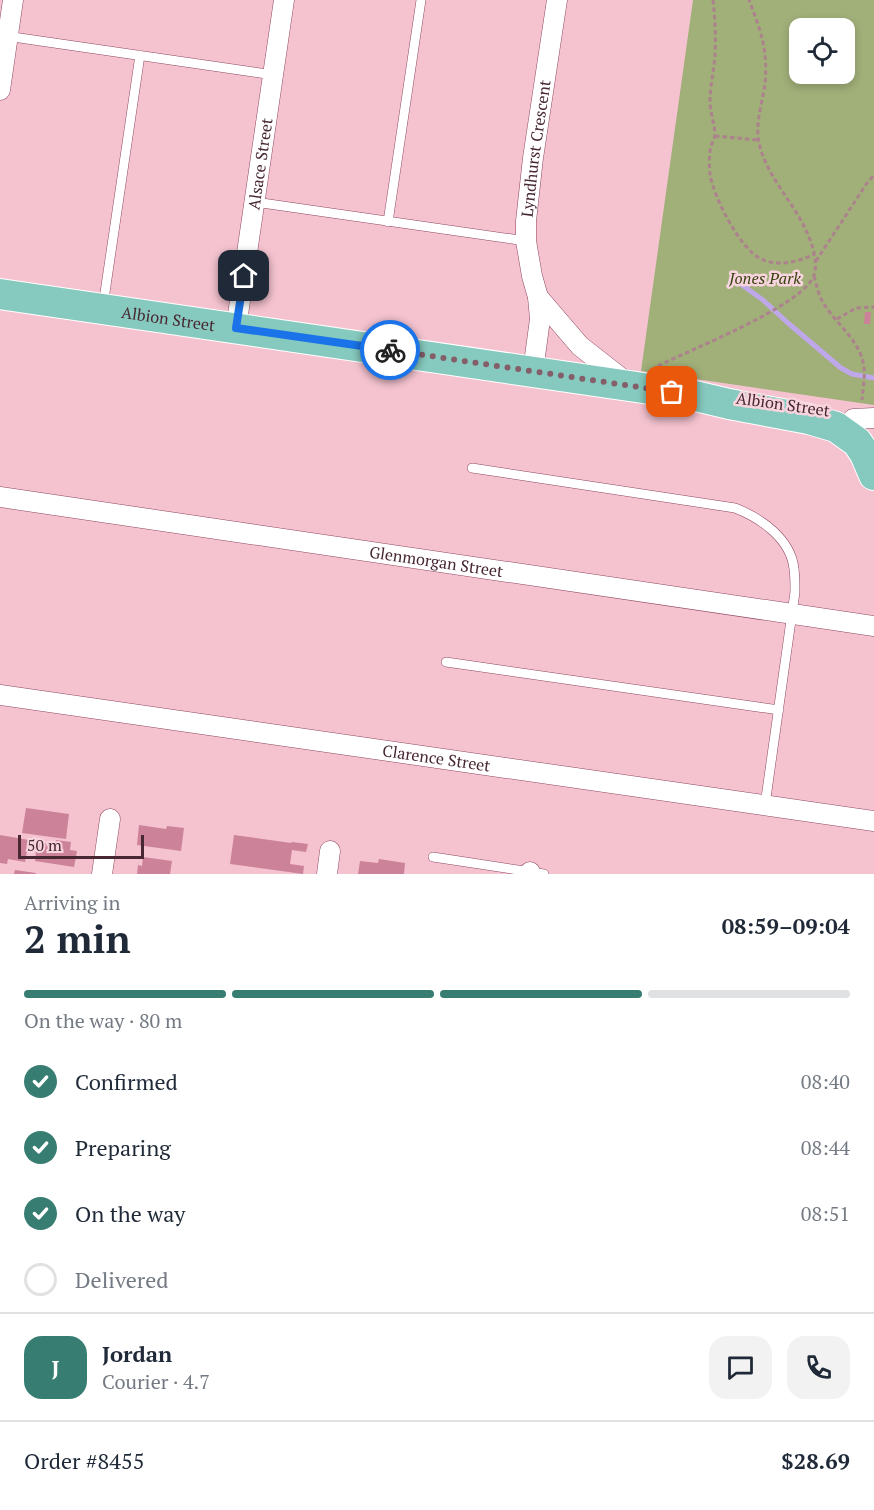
<!DOCTYPE html>
<meta charset="utf-8">
<style>
body{margin:0;font-family:"PT Serif",serif;background:#f2f2f3;color:#1f2937;height:100vh;display:flex;flex-direction:column;font-size:22px;white-space:nowrap}
*{box-sizing:border-box;margin:0}
p{font-size:20px;color:#747a83}
.icon{flex:none;width:33px;height:33px;fill:none;stroke:currentColor;stroke-width:2;stroke-linecap:round;stroke-linejoin:round}
.map{position:relative;height:874px;overflow:hidden}
.sheet{display:flex;flex-direction:column;background:#fff;flex:1}
.sheet>*{flex:none}
.fabs{position:absolute;left:789px;top:18px;display:grid;gap:12px}
.fabs a{display:grid;place-items:center;width:66px;height:66px;border-radius:12px;background:#fff;box-shadow:0 3px 9px #0003;font-size:30px}
.scale{position:absolute;left:18px;bottom:15px;width:126px;box-sizing:border-box;padding-left:6px;border:3px solid #472731;border-top:0;font-size:16px;line-height:21px;white-space:nowrap;color:#472731;-webkit-text-stroke:4px #f8d5de;paint-order:stroke}
.pin{position:absolute;display:grid;place-items:center;width:51px;height:51px;color:#fff;margin:-26px;border-radius:12px;box-shadow:0 3px 9px #0006}
.courier{position:absolute;display:grid;place-items:center;width:60px;height:60px;margin:-30px;border:4px solid #1a73e8;border-radius:50%;background:#fff;color:#222;box-shadow:0 2px 8px #0007}
.summary em{font-style:normal;font-weight:600}
.summary div{display:flex;flex-direction:column-reverse}
.summary{display:flex;align-items:center;justify-content:space-between;height:102px;padding:0 24px}
h1{font-size:39px;font-weight:600;line-height:45px}
.bar{display:grid;grid-template-columns:repeat(4,1fr);gap:9px 6px;align-content:center;height:72px;padding:0 24px}
.bar i{height:8px;border-radius:4px;background:#e0e1e3}
.bar .selected{background:#387d71}
.bar p{grid-column:span 4}
.line{display:flex;align-items:center;gap:15px;padding:0 24px;border-top:2px solid #e0e1e3}
.line div{flex:1}
.round{display:grid;place-items:center;flex:none;width:63px;height:63px;border-radius:18px;background:#f2f2f3}
ol{padding:0 24px;list-style:none}
li{display:flex;align-items:center;gap:18px;height:66px}
li p{margin-inline-start:auto}
li .icon{padding:6px;border-radius:50%;background:#387d71;color:#fff;stroke-width:4}
li:last-child{color:#747a83}
li i{width:33px;height:33px;border:3px solid #e0e1e3;border-radius:50%}
.map>svg:first-child{display:block}
</style>
<div class="map">
<svg width="874" height="874" viewBox="0 0 874 874">
<rect width="100%" height="100%" fill="#f5c3d0"/>
<path fill="#a1af79" fill-rule="evenodd" d="M693 0H874V405L641 371ZM800 28H844V74H800Z"/>
<g fill="none" stroke-linecap="round" stroke-linejoin="round">
<path stroke="#bfa8e9" stroke-width="5" d="M735 280 763 300 788 323 841 368 852 374 874 378"/>
</g>
<path fill="#cc8298" d="M865 312H871L870 324H864Z
M26 808 69 814 66 839 22 833Z
M139 825 166 829 167 826 184 828 181 851 137 845Z
M0 835 29 840 25 862 8 859 7 864 0 863Z
M234 835 291 843 292 842 308 844 306 852 292 850 290 864 304 866 303 874 230 864Z
M56 840 71 842 70 850 77 851 74 867 35 861 37 842 55 845Z
M143 857 172 861 170 874H137L138 865 142 866Z
M379 859 405 863 404 874H358L360 861 378 863Z
M15 870 36 873V874H14Z"/>
<g fill="none" stroke-linecap="round" stroke-linejoin="round">
<g stroke="#8f475f" stroke-width="10">
<path id="service" d="M6 36 274 75
M255 202 526 241
M388 222 421 0
M103 306 140 55
M472 468 735 508C761 518 791 539 794 569 795 576 795 584 795 592L765 805
M446 662 779 710
M433 857 544 874"/>
</g>
<g stroke="#8f475f" stroke-width="21">
<g id="minor">
<path d="M0 90 13 0"/>
<path d="M538 297 580 346 626 382"/>
<path id="s1" d="M236 328 284 0"/>
<path id="s2" d="M533 371 540 319 538 297 532 276 526 241V221L533 158 557 0"/>
<path d="M853 419 874 418"/>
<path id="s3" d="M0 497 874 626"/>
<path id="s4" d="M0 695 874 821"/>
<path d="M102 874 110 819"/>
<path d="M327 874 330 851"/>
<path d="M530 874V872"/>
</g>
</g>
<g stroke="#fff" stroke-width="32">
<g id="primary">
<path id="s5" d="M0 294 691 395 729 404 809 419 836 427 857 442 865 454 874 475"/>
</g>
</g>
<path stroke="#ac828d" stroke-width="3" stroke-dasharray="4.5 3" stroke-linecap="butt" d="M713 0C715 18 716 37 715 55 714 71 710 86 710 101 710 112 714 122 715 133 715 138 713 141 711 146 709 154 709 165 710 174 713 196 740 249 761 259 779 267 798 262 815 254
M715 136 758 140
M816 261 867 183 874 175
M814 276C817 287 819 298 826 307 838 325 858 340 863 362 866 375 863 388 862 400
M837 319 856 308 874 307
M658 366C689 350 805 305 814 275 818 263 813 246 808 235 795 203 767 178 759 143 755 125 762 103 765 84 768 50 761 31 749 0"/>
<use href="#service" stroke="#fff" stroke-width="9"/>
<use href="#minor" stroke="#fff" stroke-width="20"/>
<use href="#primary" stroke="#86c9be" stroke-width="30"/>
</g>
<g fill="none" stroke-linecap="round" stroke-linejoin="round">
<path stroke="#845e69" stroke-width="6" stroke-dasharray="0 10.8" d="M390 350 672 392"/>
<path stroke="#1a73e8" stroke-width="8" d="M244 276 236 328 390 350"/>
</g>
<g text-anchor="middle" dominant-baseline="central" stroke-width="5" stroke-linejoin="round" paint-order="stroke">
<g font-size="16" fill="#472731" stroke="#f8d5de">
<text stroke="none"><textPath href="#s2" startOffset="225">Lyndhurst Crescent</textPath></text>
<text stroke="none"><textPath href="#s1" startOffset="166">Alsace Street</textPath></text>
<text stroke="none"><textPath href="#s5" startOffset="170">Albion Street</textPath></text>
<text transform="translate(783 404) rotate(8)">Albion Street</text>
<text stroke="none"><textPath href="#s3" startOffset="441">Glenmorgan Street</textPath></text>
<text stroke="none"><textPath href="#s4" startOffset="441">Clarence Street</textPath></text>
</g>
<g font-size="16" font-style="italic" fill="#394310" stroke="#f8d5de">
<text x="765" y="278">Jones Park</text>
</g>
</g>
</svg>
<div class="fabs">
<a><svg class="icon" aria-label="locate" viewBox="0 0 24 24"><circle cx="12" cy="12" r="6"/><path d="M12 2v4M12 18v4M2 12h4M18 12h4"/></svg></a>
</div>
<div class="scale">50 m</div>
<div class="pin" style="left:672px;top:392px;background:#ea580c"><svg class="icon" aria-label="bag" viewBox="0 0 24 24"><path d="M5 8h14l-1 12H6zM9 8a3 3 0 0 1 6 0"/></svg></div>
<div class="pin" style="left:244px;top:276px;background:#1f2937"><svg class="icon" aria-label="home" viewBox="0 0 24 24"><path d="M3 11l9-7 9 7M6 9v11h12V9"/></svg></div>
<div class="courier" style="left:390px;top:350px"><svg class="icon" aria-label="bike" viewBox="0 0 24 24"><circle cx="6" cy="16" r="4"/><circle cx="18" cy="16" r="4"/><path d="M6 16l4-8h5l3 8M10 8l3 8H6M13 5h3"/></svg></div>
</div>
<section class="sheet">
<div class="summary"><div><h1>2 min</h1><p>Arriving in</p></div><em>08:59–09:04</em></div>
<div class="bar"><i class="selected"></i><i class="selected"></i><i class="selected"></i><i></i><p>On the way · 80 m</p></div>
<ol>
<li><svg class="icon" aria-label="check" viewBox="0 0 24 24"><path d="M5 12l5 5 9-10"/></svg>Confirmed<p>08:40</p></li>
<li><svg class="icon" aria-label="check" viewBox="0 0 24 24"><path d="M5 12l5 5 9-10"/></svg>Preparing<p>08:44</p></li>
<li><svg class="icon" aria-label="check" viewBox="0 0 24 24"><path d="M5 12l5 5 9-10"/></svg>On the way<p>08:51</p></li>
<li><i></i>Delivered</li>
</ol>
<div class="line" style="height:108px"><b class="round" style="background:#387d71;color:#fff">J</b><div><b>Jordan</b><p>Courier · 4.7</p></div><a class="round"><svg class="icon" aria-label="chat" viewBox="0 0 24 24"><path d="M4 5h16v11H9l-5 4z"/></svg></a><a class="round"><svg class="icon" aria-label="phone" viewBox="0 0 24 24"><path d="M5 4h4l2 5-3 2q2 4 5 5l2-3 5 2v4C11 20 4 13 5 4z"/></svg></a></div>
<div class="line" style="height:78px"><div>Order #8455</div><b>$28.69</b></div>
</section>
